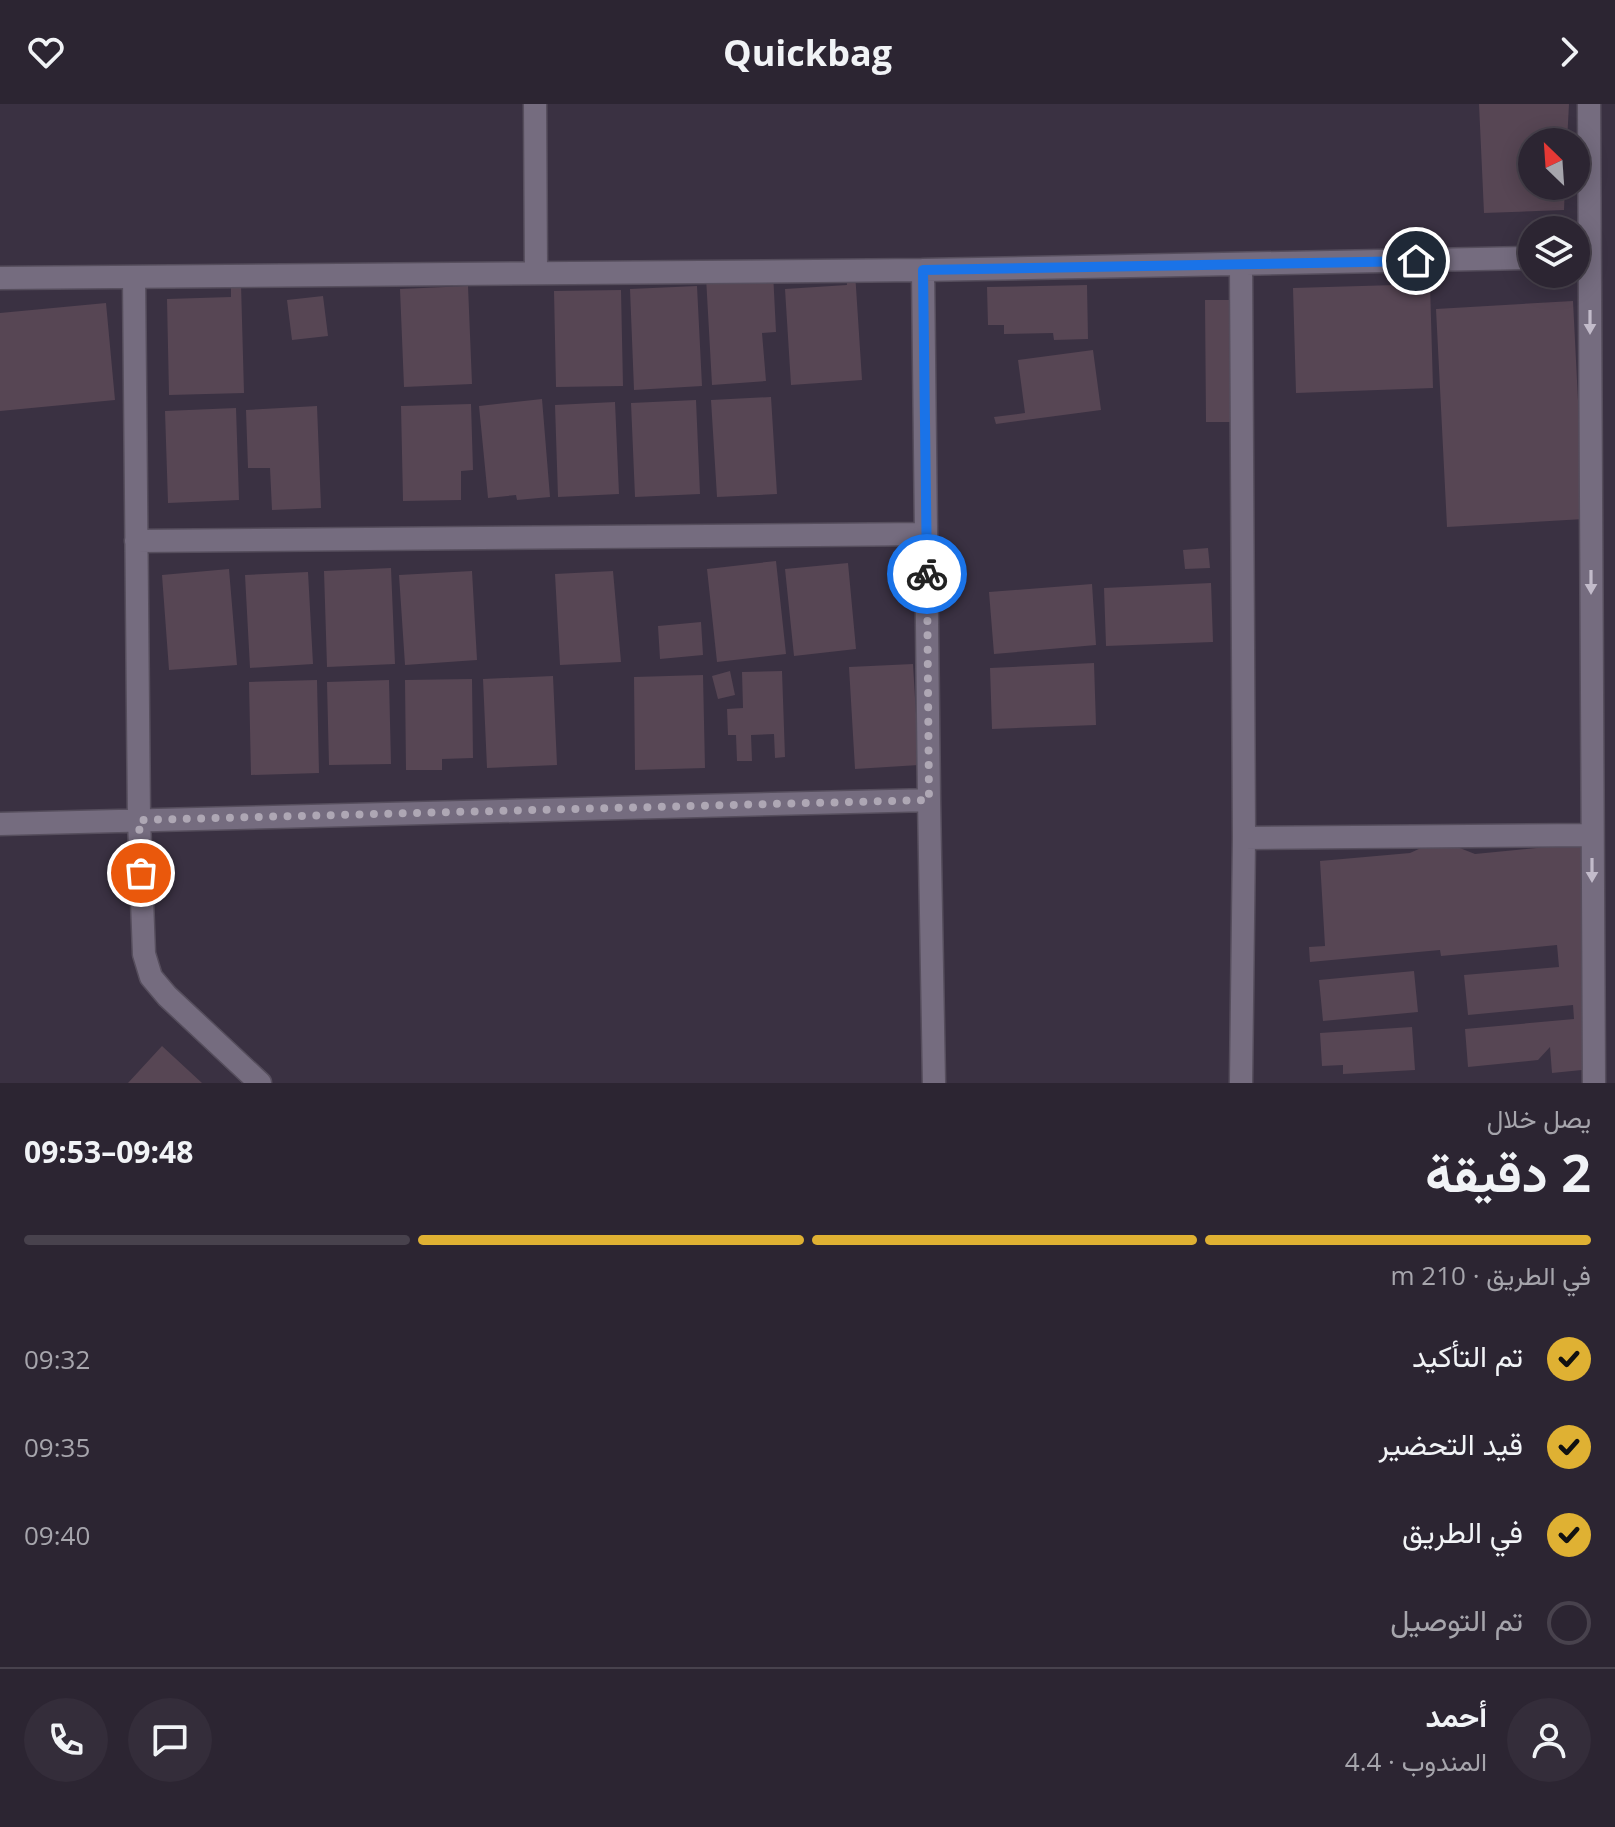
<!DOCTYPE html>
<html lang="ar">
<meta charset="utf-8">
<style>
body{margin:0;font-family:"Open Sans",Vazirmatn,sans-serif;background:#342d3a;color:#f1f3f6;direction:rtl;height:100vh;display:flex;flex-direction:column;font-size:30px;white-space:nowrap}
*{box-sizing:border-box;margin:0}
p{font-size:26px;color:#a6a5ac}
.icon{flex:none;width:44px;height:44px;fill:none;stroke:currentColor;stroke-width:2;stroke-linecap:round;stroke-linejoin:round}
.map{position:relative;height:979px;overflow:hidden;direction:ltr}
.drawer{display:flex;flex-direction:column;background:#2c2532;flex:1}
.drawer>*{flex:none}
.needle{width:52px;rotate:335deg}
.tools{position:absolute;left:1518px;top:24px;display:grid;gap:16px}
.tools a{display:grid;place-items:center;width:72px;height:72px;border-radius:50%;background:#2c2532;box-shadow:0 4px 20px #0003,0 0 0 2px #48424d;font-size:40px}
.pin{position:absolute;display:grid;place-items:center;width:68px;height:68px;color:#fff;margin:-34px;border:4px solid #fff;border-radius:50%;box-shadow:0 2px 8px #0007}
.courier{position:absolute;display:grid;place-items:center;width:80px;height:80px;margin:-40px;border:6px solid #1a73e8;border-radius:50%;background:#fff;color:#222;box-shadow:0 2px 10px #0007}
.summary em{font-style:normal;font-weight:700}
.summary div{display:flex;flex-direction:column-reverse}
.summary{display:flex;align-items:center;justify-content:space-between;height:136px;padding:0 24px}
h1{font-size:52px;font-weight:700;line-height:60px}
.bar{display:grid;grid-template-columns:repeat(4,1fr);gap:12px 8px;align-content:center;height:96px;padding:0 24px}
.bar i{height:10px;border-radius:6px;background:#48424d}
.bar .active{background:#dfb133}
.bar p{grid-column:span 4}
.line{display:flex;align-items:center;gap:20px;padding:0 24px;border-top:2px solid #48424d}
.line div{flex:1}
.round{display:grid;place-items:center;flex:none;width:84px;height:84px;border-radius:42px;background:#342d3a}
ol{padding:0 24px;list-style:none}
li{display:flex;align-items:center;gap:24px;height:88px}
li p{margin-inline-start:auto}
li .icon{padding:8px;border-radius:50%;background:#dfb133;color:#111;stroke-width:4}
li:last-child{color:#a6a5ac}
li i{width:44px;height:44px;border:4px solid #48424d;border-radius:50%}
header{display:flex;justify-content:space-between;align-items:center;height:104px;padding:0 24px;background:#2c2532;font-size:36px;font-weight:700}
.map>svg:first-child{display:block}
</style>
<header><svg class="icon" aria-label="forward" viewBox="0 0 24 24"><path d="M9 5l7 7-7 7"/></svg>Quickbag<svg class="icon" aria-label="heart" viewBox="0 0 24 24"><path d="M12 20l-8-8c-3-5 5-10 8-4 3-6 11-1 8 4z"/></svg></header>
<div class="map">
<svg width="1615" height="979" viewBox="0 0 1615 979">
<rect width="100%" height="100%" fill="#3a3142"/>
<path fill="#574654" d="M1479 0H1569L1567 38H1532V82H1565L1564 106 1484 109Z
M773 168 776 228 762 229 766 277 712 281 706 173Z
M855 168 862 276 791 281 785 185 847 181 846 169Z
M231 180H241L244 289 169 291 167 195 231 193Z
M1430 180 1433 284 1296 289 1293 184Z
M1087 181 1088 235 1054 236 1053 229 1004 230V221H988L987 183Z
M468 182 472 280 404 283 400 185Z
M697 182 702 282 634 286 630 185Z
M621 186 623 282 556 283 554 187Z
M323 192 328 232 292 236 287 196Z
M1205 196H1238L1240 318H1206Z
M1573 197 1584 415 1447 423 1436 205Z
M106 199 115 296 0 307V209Z
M1093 246 1101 306 996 320 994 313 1025 309 1018 256Z
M771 293 777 390 717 393 711 296Z
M542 295 550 393 517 396 516 391 488 394 479 302Z
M696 296 700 390 635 393 631 299Z
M615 298 619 390 558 393 555 301Z
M471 300 473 366 461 367V396L403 397 401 302Z
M317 302 321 404 272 406 270 364H248L246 306Z
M236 304 239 396 168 399 165 307Z
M1208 444 1210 464 1185 465 1183 446Z
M776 457 786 550 717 558 707 465Z
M848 459 856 545 794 552 785 465Z
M391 464 395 560 327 563 324 467Z
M229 465 237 561 169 566 162 471Z
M472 467 477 556 405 561 399 471Z
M613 467 621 558 560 561 555 470Z
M308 468 313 560 250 564 245 471Z
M1211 479 1213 538 1106 542 1104 484Z
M1092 480 1096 541 994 550 989 488Z
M701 518 703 551 660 555 658 522Z
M1094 559 1096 621 992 625 990 564Z
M913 560 919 661 855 665 849 563Z
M730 567 735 591 718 595 712 572Z
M782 567 785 653 775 654 774 630 751 631 752 657H737L736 631H728L727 605 743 604 742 568Z
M703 571 705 664 635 666 634 573Z
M553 572 557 661 487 664 483 575Z
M472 575 473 654 442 655V666H406L405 576Z
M317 576 319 669 251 671 249 578Z
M389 576 391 660 329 661 327 578Z
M1432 739H1447L1475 750 1586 739 1592 965 1552 969 1550 943 1538 956 1468 963 1465 925 1574 915 1573 901 1468 911 1464 871 1559 863 1557 841 1441 852 1440 846 1310 858 1309 843 1325 842 1320 757 1410 749Z
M1414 867 1418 908 1323 917 1319 876Z
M1412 923 1415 966 1343 970V961L1322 962 1320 929Z
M162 942 202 979H128Z"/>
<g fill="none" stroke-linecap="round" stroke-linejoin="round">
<g stroke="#564e5d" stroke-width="25">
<path id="minor" d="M535 0 536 169
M1589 0 1594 979
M134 173 139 716 144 850 151 873 167 892 260 979
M0 174 923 166
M136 437 926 430
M929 696 934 979
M0 720 929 696 923 166 1532 154
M1244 734 1592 731
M1241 979 1244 734 1241 160"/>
</g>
<use href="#minor" stroke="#756c7f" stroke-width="22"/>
</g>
<defs><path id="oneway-solid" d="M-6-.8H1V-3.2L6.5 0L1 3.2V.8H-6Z" transform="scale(2)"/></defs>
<g fill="#c2bbca">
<use href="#oneway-solid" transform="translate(1590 218) rotate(90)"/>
<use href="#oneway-solid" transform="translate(1591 478) rotate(90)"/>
<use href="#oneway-solid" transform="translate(1592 766) rotate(90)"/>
</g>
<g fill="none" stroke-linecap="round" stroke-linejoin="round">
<path stroke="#aea7b4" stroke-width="8" stroke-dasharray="0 14.4" d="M141 769 139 716 929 696 927 470"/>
<path stroke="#1a73e8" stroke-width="10" d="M927 470 923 166 1416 157"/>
</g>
</svg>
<div class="tools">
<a><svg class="needle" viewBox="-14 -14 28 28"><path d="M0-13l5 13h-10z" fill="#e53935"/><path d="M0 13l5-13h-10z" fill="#a6a5ac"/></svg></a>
<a><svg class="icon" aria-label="layers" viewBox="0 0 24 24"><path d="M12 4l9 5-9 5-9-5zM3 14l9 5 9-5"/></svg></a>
</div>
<div class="pin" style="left:141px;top:769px;background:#ea580c"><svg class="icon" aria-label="bag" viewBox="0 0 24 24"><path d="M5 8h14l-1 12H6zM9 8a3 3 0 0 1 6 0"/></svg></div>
<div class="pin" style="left:1416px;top:157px;background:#1f2937"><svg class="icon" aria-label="home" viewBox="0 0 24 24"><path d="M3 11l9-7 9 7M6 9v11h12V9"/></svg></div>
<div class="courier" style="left:927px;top:470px"><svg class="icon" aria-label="bike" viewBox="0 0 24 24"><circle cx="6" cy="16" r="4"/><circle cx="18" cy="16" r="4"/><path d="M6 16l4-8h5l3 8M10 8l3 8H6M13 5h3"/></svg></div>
</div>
<section class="drawer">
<div class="summary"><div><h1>2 دقيقة</h1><p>يصل خلال</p></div><em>09:48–09:53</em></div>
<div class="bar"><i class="active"></i><i class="active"></i><i class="active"></i><i></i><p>في الطريق · 210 m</p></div>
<ol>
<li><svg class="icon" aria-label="check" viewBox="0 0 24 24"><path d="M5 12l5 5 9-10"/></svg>تم التأكيد<p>09:32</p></li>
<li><svg class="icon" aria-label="check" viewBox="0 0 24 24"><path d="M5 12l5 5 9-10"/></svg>قيد التحضير<p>09:35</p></li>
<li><svg class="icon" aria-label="check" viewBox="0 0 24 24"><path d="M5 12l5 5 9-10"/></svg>في الطريق<p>09:40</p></li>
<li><i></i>تم التوصيل</li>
</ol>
<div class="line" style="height:144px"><a class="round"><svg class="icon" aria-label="person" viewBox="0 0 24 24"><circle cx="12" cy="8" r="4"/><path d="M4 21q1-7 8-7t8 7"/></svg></a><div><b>أحمد</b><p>المندوب · 4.4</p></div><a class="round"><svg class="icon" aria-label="chat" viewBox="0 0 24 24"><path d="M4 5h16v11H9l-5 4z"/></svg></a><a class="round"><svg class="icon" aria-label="phone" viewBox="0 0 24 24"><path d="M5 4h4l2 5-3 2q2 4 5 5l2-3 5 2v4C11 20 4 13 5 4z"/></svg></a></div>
</section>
